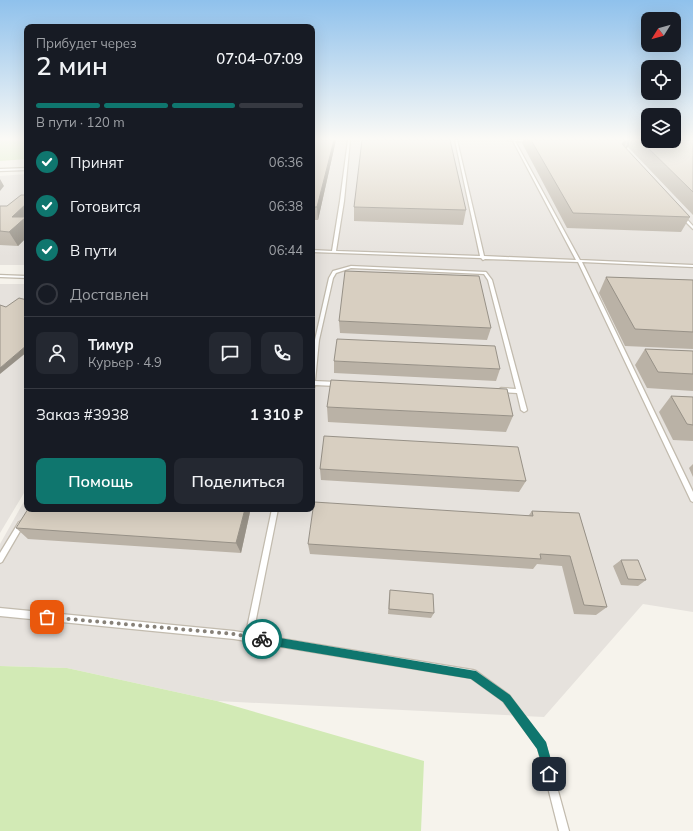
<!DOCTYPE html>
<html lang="ru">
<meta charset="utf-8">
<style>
body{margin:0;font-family:Mulish,sans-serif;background:#242831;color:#f1f3f6;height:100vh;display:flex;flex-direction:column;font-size:15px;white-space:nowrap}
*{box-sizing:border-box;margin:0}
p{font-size:13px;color:#9ea1a6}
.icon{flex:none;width:22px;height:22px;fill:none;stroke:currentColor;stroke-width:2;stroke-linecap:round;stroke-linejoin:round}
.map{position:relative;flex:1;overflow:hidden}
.panel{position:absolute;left:24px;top:24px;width:291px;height:488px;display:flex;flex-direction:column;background:#171b24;border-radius:8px;box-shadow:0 4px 16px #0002}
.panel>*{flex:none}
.needle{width:26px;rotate:233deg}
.fabs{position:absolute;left:641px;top:12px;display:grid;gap:8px}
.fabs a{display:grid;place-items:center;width:40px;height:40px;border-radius:8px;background:#171b24;box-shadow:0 4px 16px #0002;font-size:20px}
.pin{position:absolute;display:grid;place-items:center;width:34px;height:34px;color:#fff;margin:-17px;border-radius:8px;box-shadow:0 2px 6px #0006}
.courier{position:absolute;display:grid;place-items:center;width:40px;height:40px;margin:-20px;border:3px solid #0f766e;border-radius:50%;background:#fff;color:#222;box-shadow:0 1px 5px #0007}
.headline em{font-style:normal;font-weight:600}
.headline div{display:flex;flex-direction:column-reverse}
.headline{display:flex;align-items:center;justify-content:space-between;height:68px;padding:0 12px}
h1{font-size:26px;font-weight:600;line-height:30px}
.bar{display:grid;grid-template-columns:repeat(4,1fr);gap:6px 4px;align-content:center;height:48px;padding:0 12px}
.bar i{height:5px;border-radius:3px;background:#363941}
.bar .selected{background:#0f766e}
.bar p{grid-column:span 4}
.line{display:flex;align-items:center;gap:10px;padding:0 12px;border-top:1px solid #363941}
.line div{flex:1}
.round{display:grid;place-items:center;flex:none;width:42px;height:42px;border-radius:8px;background:#242831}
ol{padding:0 12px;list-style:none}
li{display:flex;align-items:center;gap:12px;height:44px}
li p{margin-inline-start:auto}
li .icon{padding:4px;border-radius:50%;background:#0f766e;color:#fff;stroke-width:4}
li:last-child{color:#9ea1a6}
li i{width:22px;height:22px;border:2px solid #363941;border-radius:50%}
.cta{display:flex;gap:8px;margin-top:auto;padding:8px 12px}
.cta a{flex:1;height:46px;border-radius:8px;background:#0f766e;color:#fff;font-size:16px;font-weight:600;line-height:46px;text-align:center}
.cta a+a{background:#242831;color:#f1f3f6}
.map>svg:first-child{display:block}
</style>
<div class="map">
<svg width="693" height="831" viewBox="0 0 693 831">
<rect width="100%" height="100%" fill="#f6f3ec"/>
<path fill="#e6e2dd" d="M312 140H693V612L643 604 544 717 217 701 67 668 0 666V544L27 496V509H312Z
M27 174V265H0V176Z
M0 284H27V488L0 533Z"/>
<path fill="#d2eab5" d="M0 140H27V159L0 161Z
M0 666 67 668 217 701 424 761 421 831H0Z"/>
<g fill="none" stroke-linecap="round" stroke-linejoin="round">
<g stroke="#c2bbae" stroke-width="2.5">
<path id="service" d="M348 140H350L344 201 336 251 480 256 455 140H457L484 256 576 260 513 141 508 140H530L529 142 515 141 580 260 693 265V267L582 262 693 492V502L691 501 578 262 485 259 483 260 481 258 312 252V250L332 251 340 201Z
M27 168V170L0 171V169Z
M681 215H683L693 226V229L681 217Z
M351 266 486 272 492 280 527 410 526 411 524 412 521 410 517 393 501 392 498 390 501 388 516 389 488 280 484 274 351 268 336 273 333 278 319 340 315 381 336 382 339 384 336 386 315 385 314 388 312 389V364L315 340 329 278 333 271Z
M0 275 27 276V278L0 277Z
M272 509H278L253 634 473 670 476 671 509 695 545 743 569 831H559L538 748 503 701 471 678 234 639 0 616V608L234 631 246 633Z
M21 521 23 522 24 524 23 526 2 562 0 563V553L19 522Z"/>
</g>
<use href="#service" fill="#fff" fill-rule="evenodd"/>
</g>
<path fill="#bab2a6" d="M312 140H336L318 220H312Z
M523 140H693V215L628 147 626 148 690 217 681 232 567 228 522 143Z
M27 195V237L18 246 0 245V206H7Z
M354 207 466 210 463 225 354 221Z
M606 277 693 280V349L625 346 599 293Z
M339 321 491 328 487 340 340 333Z
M645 349 693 351V391L647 388 635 365Z
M334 361 500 369 496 381 334 373Z
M671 396 693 397V441L673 440 659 412Z
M327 407 513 416 506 432 328 422Z
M693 464V477L689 468Z
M320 469 526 481 519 492 321 480Z
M532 511 579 513 607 607 596 615 574 614 562 566 537 564 533 569 310 554 308 544 529 515Z
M250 512 241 553 28 539 16 528Z
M621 560 646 580 638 586 621 585 613 566Z
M390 590 434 613 431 618 388 614 389 596Z"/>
<path fill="#979187" d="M334 140H336L318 220 317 207Z
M625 140H627L622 152V144Z
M629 140H630L628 147 625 149Z
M0 179 4 186 0 191Z
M27 203V237L18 246 9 232 12 217Z
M27 345V352L0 374V368Z
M245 509H249L250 512 241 553 236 543Z"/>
<path fill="#d8cfc1" stroke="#979187" d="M312 140H334L317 207H312Z
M362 140H450L466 210 354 207Z
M531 140H625L622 144 690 217 573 213Z
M640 140H648V141L693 140V192Z
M21 195H27V203L12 217H26L9 232 0 231V206H7Z
M345 271 479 276 491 328 339 321Z
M606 277 693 280V332L635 329Z
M19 298 27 300V345L0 368V305L6 307Z
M337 339 495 346 500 369 334 361Z
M645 349 693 351V374L658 372Z
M331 380 507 389 513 416 327 407Z
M671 396 693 397V425L687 424Z
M324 436 518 447 526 481 320 469Z
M314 502 533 516 532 511 579 513 607 607 584 605 570 556 540 554 541 559 308 544Z
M28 509H245L236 543 16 528Z
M621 560H638L646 580 628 579Z
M390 590 433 594 434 613 389 609Z"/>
<linearGradient id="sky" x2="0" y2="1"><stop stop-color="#8fc1ec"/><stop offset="0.54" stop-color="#fbfaf6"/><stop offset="1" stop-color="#fbfaf6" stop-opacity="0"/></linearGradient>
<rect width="693" height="257" fill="url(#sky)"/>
<path fill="#0f766e" d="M262 635 476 671 510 695 546 742 555 774 553 778 549 780 546 778 537 749 503 702 471 679 262 644 258 642 257 639 258 636Z"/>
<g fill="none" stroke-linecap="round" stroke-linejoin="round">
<path stroke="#878178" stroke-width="4" stroke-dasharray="0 7.2" d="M47 617 234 634 262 639"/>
</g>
</svg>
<div class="fabs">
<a><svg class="needle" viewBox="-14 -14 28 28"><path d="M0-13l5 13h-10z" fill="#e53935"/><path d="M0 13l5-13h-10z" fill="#9ea1a6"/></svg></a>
<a><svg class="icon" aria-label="locate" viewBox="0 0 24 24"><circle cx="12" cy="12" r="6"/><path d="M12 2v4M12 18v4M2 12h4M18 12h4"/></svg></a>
<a><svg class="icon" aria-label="layers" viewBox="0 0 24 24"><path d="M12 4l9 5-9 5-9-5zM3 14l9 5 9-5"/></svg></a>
</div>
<div class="pin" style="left:47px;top:617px;background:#ea580c"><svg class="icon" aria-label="bag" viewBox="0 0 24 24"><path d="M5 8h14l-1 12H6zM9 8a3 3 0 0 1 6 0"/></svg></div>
<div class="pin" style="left:549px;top:774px;background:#1f2937"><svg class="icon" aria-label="home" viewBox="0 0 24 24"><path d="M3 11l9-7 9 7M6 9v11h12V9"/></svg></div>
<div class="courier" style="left:262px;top:639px"><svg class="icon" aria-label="bike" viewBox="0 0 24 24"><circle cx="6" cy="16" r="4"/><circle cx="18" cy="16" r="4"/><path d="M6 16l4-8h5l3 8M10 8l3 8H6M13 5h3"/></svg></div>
<section class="panel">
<div class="headline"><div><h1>2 мин</h1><p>Прибудет через</p></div><em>07:04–07:09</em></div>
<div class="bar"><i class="selected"></i><i class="selected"></i><i class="selected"></i><i></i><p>В пути · 120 m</p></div>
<ol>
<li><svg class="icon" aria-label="check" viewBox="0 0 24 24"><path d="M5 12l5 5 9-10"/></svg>Принят<p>06:36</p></li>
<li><svg class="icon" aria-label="check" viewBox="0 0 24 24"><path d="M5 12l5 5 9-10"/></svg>Готовится<p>06:38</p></li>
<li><svg class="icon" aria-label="check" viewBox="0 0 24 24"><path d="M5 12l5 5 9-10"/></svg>В пути<p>06:44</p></li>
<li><i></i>Доставлен</li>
</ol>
<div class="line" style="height:72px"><a class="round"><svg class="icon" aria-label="person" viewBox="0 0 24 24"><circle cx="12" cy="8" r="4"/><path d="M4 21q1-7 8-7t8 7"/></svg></a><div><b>Тимур</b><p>Курьер · 4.9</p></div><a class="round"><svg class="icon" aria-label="chat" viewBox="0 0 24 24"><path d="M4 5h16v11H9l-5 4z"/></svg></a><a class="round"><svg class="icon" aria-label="phone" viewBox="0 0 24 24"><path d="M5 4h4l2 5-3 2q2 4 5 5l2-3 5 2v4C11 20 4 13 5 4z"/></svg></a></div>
<div class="line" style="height:52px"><div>Заказ #3938</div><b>1 310 ₽</b></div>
<div class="cta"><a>Помощь</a><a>Поделиться</a></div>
</section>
</div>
